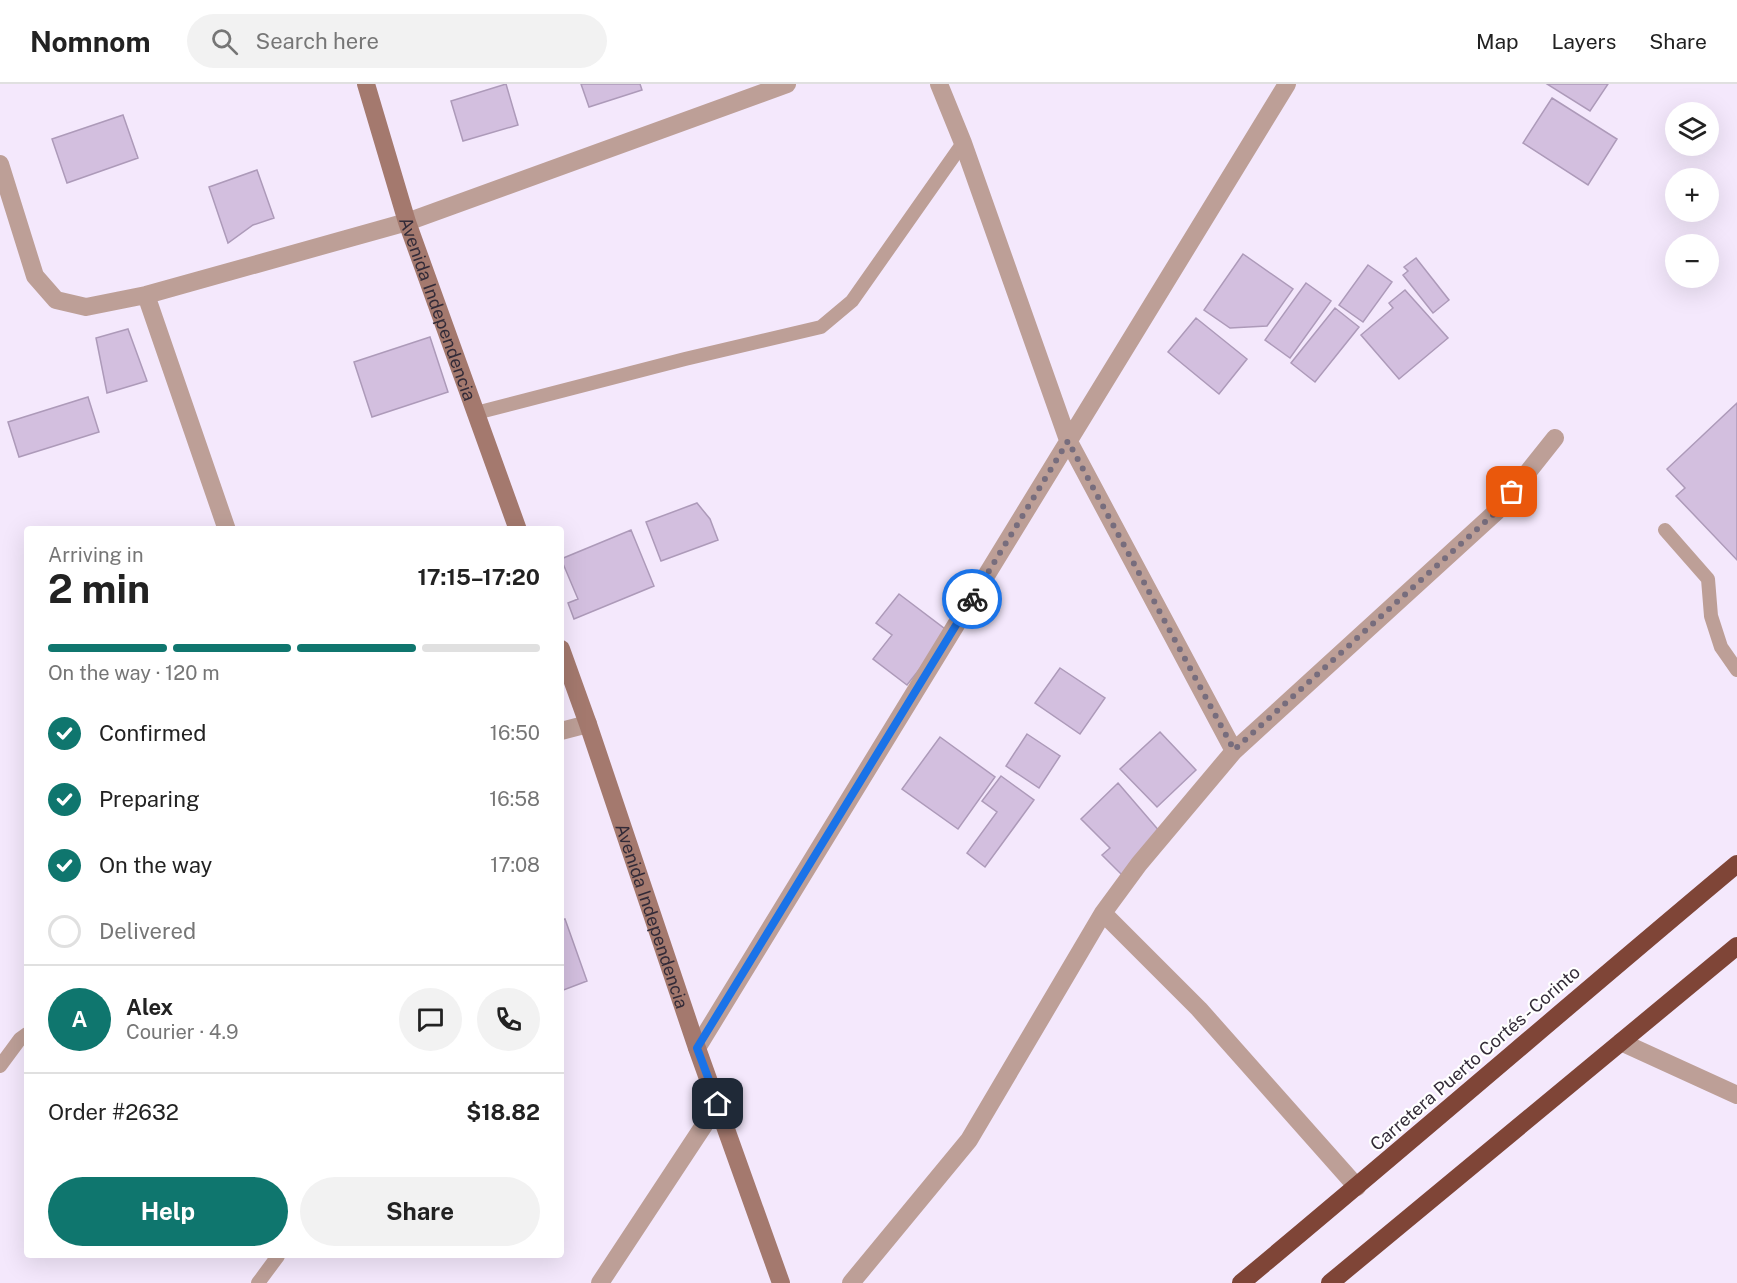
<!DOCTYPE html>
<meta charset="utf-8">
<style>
body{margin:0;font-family:"Public Sans",sans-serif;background:#f2f2f2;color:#222;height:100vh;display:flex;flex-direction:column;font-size:22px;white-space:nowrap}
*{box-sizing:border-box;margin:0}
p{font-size:20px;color:#767676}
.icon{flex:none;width:33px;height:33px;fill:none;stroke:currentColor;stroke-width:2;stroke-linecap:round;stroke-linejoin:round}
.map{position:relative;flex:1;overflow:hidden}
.sheet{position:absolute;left:24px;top:442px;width:540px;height:732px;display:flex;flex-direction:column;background:#fff;border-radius:6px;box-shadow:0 6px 24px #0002}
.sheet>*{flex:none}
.controls{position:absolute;left:1665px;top:18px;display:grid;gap:12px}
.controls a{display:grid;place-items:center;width:54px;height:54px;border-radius:50%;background:#fff;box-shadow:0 6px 24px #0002;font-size:30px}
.pin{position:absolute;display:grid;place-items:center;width:51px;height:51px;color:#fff;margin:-26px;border-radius:12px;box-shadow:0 3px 9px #0006}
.courier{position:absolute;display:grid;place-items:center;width:60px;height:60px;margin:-30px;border:4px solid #1a73e8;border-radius:50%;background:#fff;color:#222;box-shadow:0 2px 8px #0007}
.summary em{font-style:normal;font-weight:700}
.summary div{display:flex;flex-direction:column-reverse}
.summary{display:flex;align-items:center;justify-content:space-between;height:102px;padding:0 24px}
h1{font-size:39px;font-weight:700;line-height:45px}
.bar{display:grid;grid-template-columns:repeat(4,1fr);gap:9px 6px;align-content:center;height:72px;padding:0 24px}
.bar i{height:8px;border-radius:4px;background:#e0e0e0}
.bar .selected{background:#0f766e}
.bar p{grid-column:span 4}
.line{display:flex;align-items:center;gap:15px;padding:0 24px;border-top:2px solid #e0e0e0}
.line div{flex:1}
.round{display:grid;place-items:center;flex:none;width:63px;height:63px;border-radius:32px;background:#f2f2f2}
ol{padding:0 24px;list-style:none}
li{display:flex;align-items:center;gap:18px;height:66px}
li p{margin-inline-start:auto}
li .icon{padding:6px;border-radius:50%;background:#0f766e;color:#fff;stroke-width:4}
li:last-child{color:#767676}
li i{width:33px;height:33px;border:3px solid #e0e0e0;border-radius:50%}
.button{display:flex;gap:12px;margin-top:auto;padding:12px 24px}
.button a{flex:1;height:69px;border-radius:36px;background:#0f766e;color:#fff;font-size:24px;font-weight:700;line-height:69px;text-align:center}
.button a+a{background:#f2f2f2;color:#222}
header{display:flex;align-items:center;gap:36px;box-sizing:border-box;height:84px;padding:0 30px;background:#fff;border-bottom:2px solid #e0e0e0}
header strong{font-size:28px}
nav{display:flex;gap:33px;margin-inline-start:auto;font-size:21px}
.search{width:420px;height:54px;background:#f2f2f2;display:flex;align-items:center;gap:15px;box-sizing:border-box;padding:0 21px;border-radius:33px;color:#767676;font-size:22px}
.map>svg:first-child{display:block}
</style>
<header>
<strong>Nomnom</strong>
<div class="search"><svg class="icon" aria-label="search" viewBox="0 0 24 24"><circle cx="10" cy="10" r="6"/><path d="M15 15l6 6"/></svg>Search here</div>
<nav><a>Map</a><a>Layers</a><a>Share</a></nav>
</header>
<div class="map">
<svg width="1737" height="1199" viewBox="0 0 1737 1199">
<rect width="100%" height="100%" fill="#f4e8fc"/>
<path fill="#d3bfdf" stroke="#ad9ab9" stroke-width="1.5" d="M506 0 518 41 463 57 451 17Z
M581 0H640L642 6 589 23Z
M1547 0H1608L1590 27Z
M1552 14 1617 55 1588 101 1523 59Z
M123 31 138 74 67 99 52 55Z
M257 86 274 134 253 141 228 159 209 103Z
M1243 170 1293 205 1267 242 1230 244 1204 226Z
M1416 174 1449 216 1433 229 1403 191 1408 187 1404 183Z
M1368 181 1392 198 1363 238 1339 221Z
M1306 199 1331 217 1290 274 1265 256Z
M1405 206 1448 254 1399 295 1361 251 1393 224 1389 219Z
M1335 224 1359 243 1315 298 1291 279Z
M1196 234 1247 275 1219 310 1168 268Z
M128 245 147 297 107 309 96 254Z
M430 253 448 308 372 333 354 278Z
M88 313 99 348 19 373 8 338Z
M1737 319V476L1676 412 1685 404 1667 385Z
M697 419 710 435 718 456 661 477 646 438Z
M631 446 654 502 574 535 568 519 578 515 561 475Z
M899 510 949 548 907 601 873 575 892 551 876 539Z
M1060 584 1105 614 1080 650 1035 619Z
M1160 648 1196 686 1157 723 1120 685Z
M1027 650 1060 672 1039 704 1006 682Z
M940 653 995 693 958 745 902 705Z
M1001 692 1034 716 985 783 967 769 997 728 982 717Z
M1118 699 1161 749 1124 793 1102 771 1110 764 1081 735Z
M565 835 587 897 561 907V836Z"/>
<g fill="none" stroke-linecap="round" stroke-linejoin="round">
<path stroke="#bd9f97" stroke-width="14" d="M476 329 685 275 821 243 852 217 963 59
M1665 446 1708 495 1711 532 1721 563 1737 586
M0 982 20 955 27 950
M258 1199 278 1172"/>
<path stroke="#bd9f97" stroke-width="18" d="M939 0 963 59 1068 356 1234 667
M0 80 35 192 56 216 86 223 146 211 407 138 787 0
M146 211 227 446
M561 647 588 640
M1103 829 1199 925 1357 1103
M1621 958 1737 1011
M697 964 1287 0
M600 1199 718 1020
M851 1199 969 1056 1103 829 1139 780 1234 667 1497 427 1555 354"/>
<g stroke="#a4796e" stroke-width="18">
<path id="s1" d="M366 0 407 138 518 446"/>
<path id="s2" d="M561 565 588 640 697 964 781 1199"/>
</g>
<path stroke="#7f4537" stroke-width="18" d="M1241 1199C1407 1061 1571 919 1737 780
M1330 1199 1737 862"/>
</g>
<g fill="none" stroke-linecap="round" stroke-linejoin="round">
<path stroke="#776d7d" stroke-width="6" stroke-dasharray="0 10.8" d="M972 515 1068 357 1234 666 1497 427 1512 408"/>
<path stroke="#1a73e8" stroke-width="8" d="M718 1020 697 964 972 515"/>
</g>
<g text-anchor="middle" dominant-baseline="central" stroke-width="4.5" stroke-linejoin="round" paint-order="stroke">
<g font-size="18" fill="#332b38" stroke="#fff">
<text stroke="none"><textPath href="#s1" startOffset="236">Avenida Independencia</textPath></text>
<text stroke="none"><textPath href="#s2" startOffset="282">Avenida Independencia</textPath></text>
<text transform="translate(1475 974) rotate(-41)">Carretera Puerto Cortés - Corinto</text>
</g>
</g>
</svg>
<div class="controls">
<a><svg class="icon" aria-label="layers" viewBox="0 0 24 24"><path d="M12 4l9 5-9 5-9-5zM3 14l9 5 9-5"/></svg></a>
<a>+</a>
<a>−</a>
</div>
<div class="pin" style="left:1512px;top:408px;background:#ea580c"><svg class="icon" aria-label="bag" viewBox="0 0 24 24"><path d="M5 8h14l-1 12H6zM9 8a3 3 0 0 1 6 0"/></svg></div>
<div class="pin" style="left:718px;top:1020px;background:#1f2937"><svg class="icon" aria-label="home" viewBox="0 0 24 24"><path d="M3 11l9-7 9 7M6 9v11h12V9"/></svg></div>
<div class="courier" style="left:972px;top:515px"><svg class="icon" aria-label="bike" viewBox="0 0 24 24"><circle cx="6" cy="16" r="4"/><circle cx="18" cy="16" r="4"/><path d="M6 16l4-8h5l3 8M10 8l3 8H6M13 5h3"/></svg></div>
<section class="sheet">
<div class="summary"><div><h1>2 min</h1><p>Arriving in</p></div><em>17:15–17:20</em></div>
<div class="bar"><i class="selected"></i><i class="selected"></i><i class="selected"></i><i></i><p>On the way · 120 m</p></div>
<ol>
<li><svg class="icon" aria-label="check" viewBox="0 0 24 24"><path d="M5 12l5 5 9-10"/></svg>Confirmed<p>16:50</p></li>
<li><svg class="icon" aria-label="check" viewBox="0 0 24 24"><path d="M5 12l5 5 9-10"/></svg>Preparing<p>16:58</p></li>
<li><svg class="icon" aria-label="check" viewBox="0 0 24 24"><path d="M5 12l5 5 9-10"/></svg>On the way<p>17:08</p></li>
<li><i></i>Delivered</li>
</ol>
<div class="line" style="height:108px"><b class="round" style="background:#0f766e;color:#fff">A</b><div><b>Alex</b><p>Courier · 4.9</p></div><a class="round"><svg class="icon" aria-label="chat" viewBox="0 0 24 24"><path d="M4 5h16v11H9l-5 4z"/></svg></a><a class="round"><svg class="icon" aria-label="phone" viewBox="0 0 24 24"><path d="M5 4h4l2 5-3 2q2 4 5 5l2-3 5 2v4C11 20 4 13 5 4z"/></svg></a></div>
<div class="line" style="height:78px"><div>Order #2632</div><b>$18.82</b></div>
<div class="button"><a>Help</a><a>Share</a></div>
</section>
</div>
